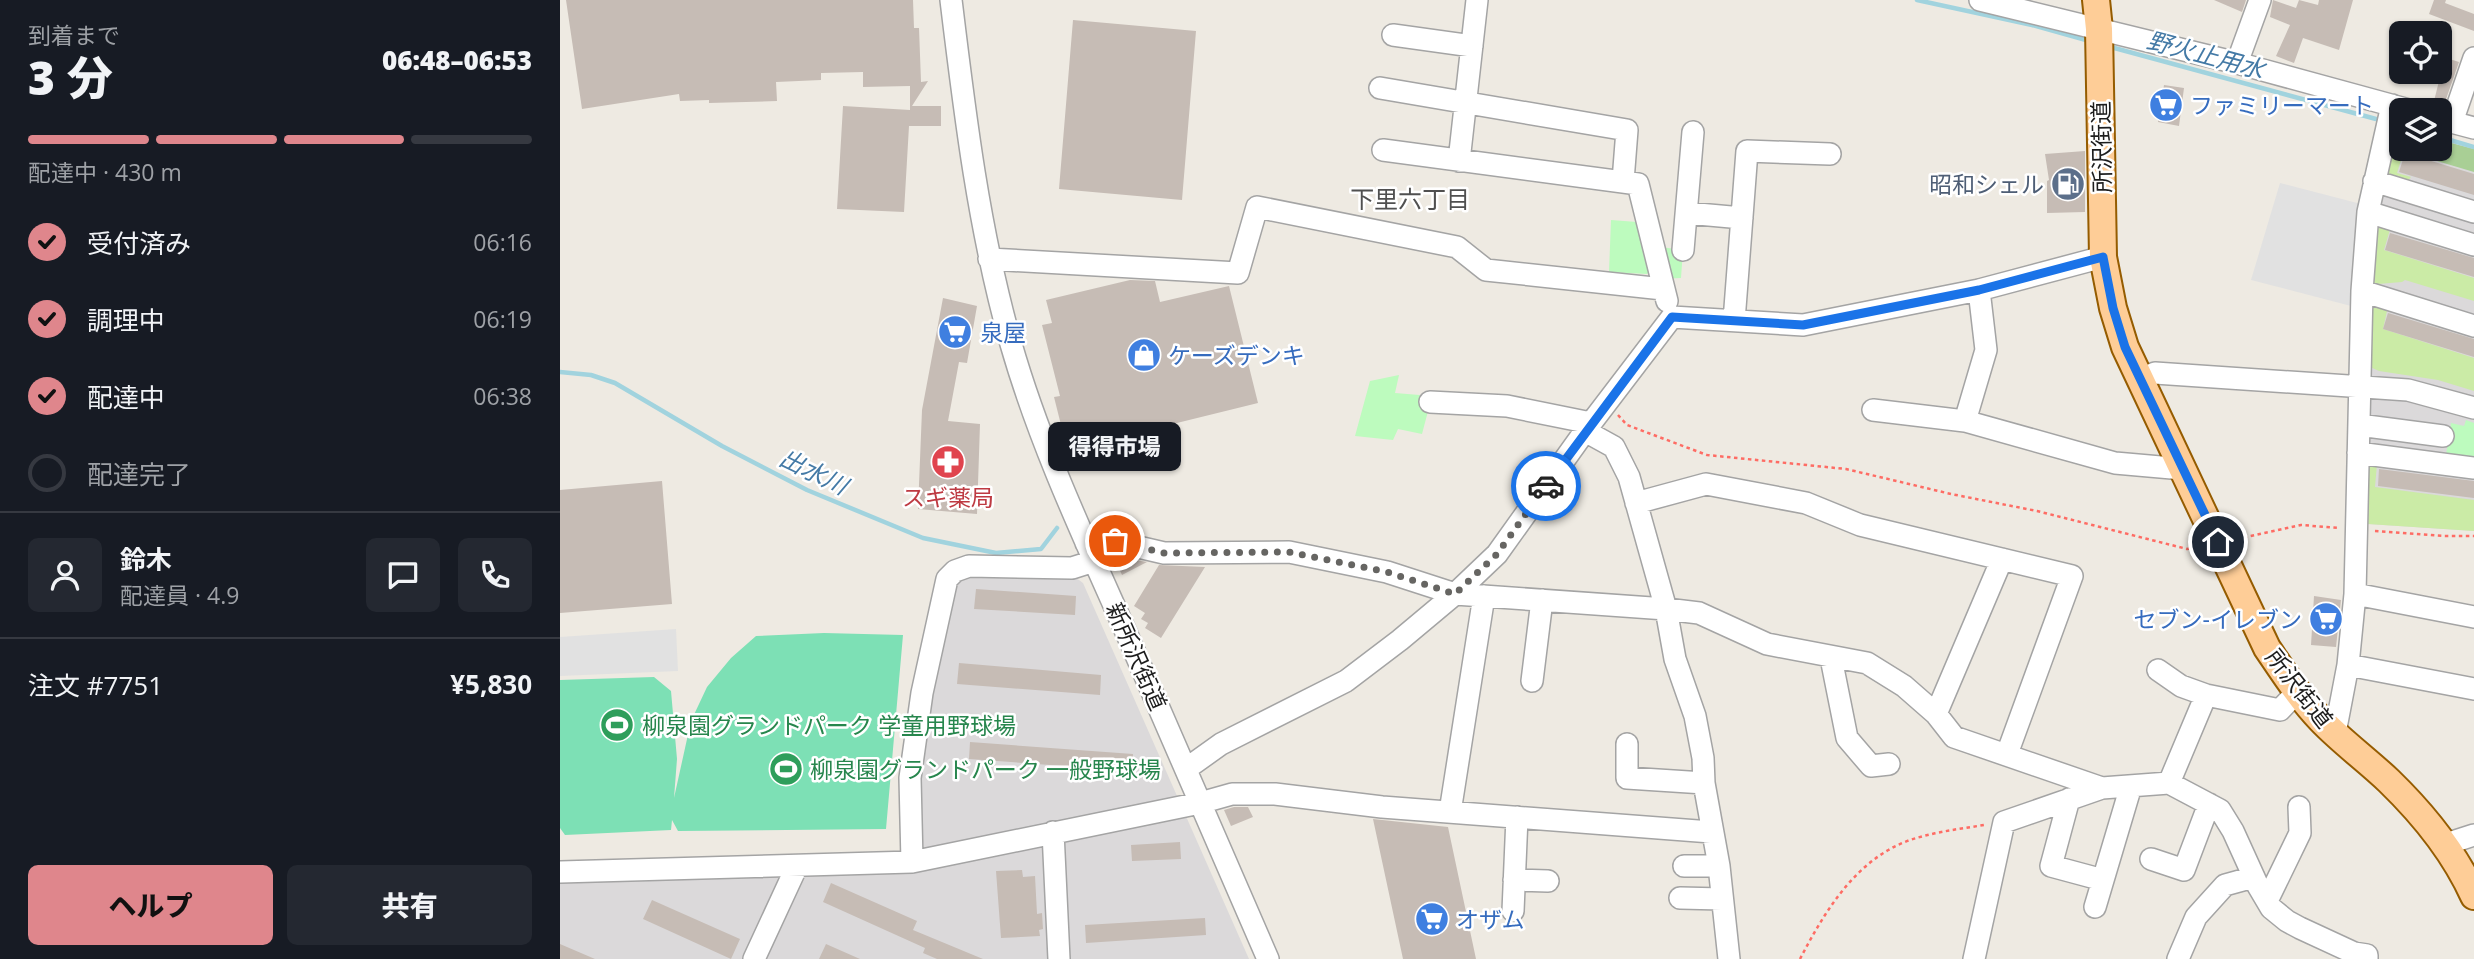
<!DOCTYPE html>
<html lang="ja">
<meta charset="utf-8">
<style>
body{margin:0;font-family:"Open Sans","Noto Sans JP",sans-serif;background:#242831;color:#f1f3f6;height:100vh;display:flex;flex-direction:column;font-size:26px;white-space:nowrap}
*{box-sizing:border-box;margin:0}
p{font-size:23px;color:#9ea1a6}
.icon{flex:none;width:38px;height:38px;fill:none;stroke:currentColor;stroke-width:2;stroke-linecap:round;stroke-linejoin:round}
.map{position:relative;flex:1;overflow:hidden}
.drawer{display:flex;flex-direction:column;background:#171b24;width:560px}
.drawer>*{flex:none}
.tools{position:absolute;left:1829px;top:21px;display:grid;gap:14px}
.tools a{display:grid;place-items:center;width:63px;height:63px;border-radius:10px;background:#171b24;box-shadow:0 2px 5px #0004;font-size:35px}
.pin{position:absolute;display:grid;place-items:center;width:60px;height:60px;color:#fff;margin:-30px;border:4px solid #fff;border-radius:50%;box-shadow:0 2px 7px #0007}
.courier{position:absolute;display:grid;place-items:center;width:70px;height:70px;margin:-35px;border:5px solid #1a73e8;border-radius:50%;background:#fff;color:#222;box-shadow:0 2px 9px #0007}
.bubble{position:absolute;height:49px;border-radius:10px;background:#171b24;box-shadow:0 2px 5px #0004;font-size:23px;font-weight:800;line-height:49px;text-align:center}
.overview em{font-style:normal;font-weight:800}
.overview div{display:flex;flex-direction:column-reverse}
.overview{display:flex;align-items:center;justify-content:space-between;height:119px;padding:0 28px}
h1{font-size:46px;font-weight:800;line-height:52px}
.bar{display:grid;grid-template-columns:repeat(4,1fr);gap:10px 7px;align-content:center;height:84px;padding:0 28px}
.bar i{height:9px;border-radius:5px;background:#363941}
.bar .selected{background:#df868c}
.bar p{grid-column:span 4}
.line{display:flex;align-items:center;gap:18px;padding:0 28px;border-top:2px solid #363941}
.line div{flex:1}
.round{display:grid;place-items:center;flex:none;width:74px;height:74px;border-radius:10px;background:#242831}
ol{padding:0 28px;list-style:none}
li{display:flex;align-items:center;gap:21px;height:77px}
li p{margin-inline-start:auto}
li .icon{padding:7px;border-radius:50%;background:#df868c;color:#111;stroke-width:4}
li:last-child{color:#9ea1a6}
li i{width:38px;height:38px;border:4px solid #363941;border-radius:50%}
.button{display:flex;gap:14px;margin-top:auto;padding:14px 28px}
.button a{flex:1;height:80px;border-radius:10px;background:#df868c;color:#111;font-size:28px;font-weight:800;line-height:80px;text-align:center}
.button a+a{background:#242831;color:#f1f3f6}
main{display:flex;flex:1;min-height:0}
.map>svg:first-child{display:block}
</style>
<main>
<section class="drawer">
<div class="overview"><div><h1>3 分</h1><p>到着まで</p></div><em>06:48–06:53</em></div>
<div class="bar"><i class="selected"></i><i class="selected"></i><i class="selected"></i><i></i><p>配達中 · 430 m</p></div>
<ol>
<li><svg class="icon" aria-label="check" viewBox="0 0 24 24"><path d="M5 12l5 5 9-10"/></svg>受付済み<p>06:16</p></li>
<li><svg class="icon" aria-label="check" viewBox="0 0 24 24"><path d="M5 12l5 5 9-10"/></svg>調理中<p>06:19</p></li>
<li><svg class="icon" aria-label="check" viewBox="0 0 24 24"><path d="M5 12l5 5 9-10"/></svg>配達中<p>06:38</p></li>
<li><i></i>配達完了</li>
</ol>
<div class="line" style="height:126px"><a class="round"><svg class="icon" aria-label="person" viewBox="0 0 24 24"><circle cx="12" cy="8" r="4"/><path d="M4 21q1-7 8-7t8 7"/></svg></a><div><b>鈴木</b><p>配達員 · 4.9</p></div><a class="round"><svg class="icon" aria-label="chat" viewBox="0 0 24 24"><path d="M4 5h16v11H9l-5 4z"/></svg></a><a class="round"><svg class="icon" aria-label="phone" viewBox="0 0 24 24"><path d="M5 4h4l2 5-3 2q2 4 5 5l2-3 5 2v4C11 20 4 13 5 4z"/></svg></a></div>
<div class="line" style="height:91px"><div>注文 #7751</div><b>¥5,830</b></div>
<div class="button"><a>ヘルプ</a><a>共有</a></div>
</section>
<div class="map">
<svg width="1914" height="959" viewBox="0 0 1914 959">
<rect width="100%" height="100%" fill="#eeeae2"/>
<path fill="#dbd9da" d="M1834 127 1841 129V149H1880V140L1914 149V531L1808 524 1811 299 1817 220Z
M409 570 511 574 523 583 689 959H0V879L364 869 360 762 371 695 394 591 399 578Z"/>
<path fill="#cbeba6" d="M1830 147 1844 151 1837 173 1851 177 1844 185 1832 181 1826 170Z
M1816 223 1820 227 1826 224 1831 226 1824 250 1914 278V301L1845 280 1842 282 1818 284 1819 290 1812 282Z
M1811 306 1827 311 1823 329 1914 358V391L1878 380 1819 371 1810 367Z
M1809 463 1817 464 1815 487 1914 500V531L1808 524Z"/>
<path fill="#a9cf95" d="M1834 127 1841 129V149H1880V140L1914 149V172L1830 147Z"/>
<path fill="#bdfbbe" d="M1051 220 1077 222 1094 267 1087 274 1049 272Z
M1093 246 1123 250 1121 278 1100 279Z
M839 375 835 393 872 396 862 434 838 429 833 440 795 436 810 381Z
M1906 420 1914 423V459L1886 455 1891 423 1904 426Z"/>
<path fill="#7de0b5" d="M264 633 343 635 326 829 118 831 112 820 111 830 5 835 0 828V680L94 677 111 691 117 759 114 798 131 721 147 687 171 658 196 636Z"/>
<path fill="#e1e1e1" d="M1720 183 1801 204 1795 242 1791 306 1691 280Z
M116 629 118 671 0 676V637Z"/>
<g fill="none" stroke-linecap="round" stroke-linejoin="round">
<path stroke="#a1d3de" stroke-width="4.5" d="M1357 0 1472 25 1526 40
M1547 46 1816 119
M1880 137 1914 147
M0 372 31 375 55 383 162 446 247 490 363 538 436 553 481 549 497 528"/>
</g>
<path fill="#c6bcb5" d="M6 0H353L354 28H359L361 82 368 81 352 106H381V126H349L344 212 277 209 283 106 350 110V86L303 87V72L261 73V80L216 82 217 101 149 103V100L120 101 119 94 22 109Z
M1654 0H1686L1682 12Z
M1713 0 1736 8 1739 0 1758 5 1759 0H1793L1779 50 1743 38 1734 63 1716 56 1730 25 1710 17Z
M1874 0H1886L1885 3 1914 14V31L1869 14Z
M513 20 636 31 622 200 499 189Z
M1880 56 1899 62 1885 102 1872 109 1880 77Z
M1604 85 1624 88 1619 126 1598 122Z
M1525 151V212L1487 213V181L1489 180 1485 154Z
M1845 153 1914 174V195L1839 172Z
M1830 233 1914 258V277L1825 250Z
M570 280 595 281 600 302 669 286 698 403 556 438 557 444 535 449 537 454 510 461 494 397 500 396 482 325 492 323 486 300Z
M383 298 417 306 407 363 399 362 388 421 420 424 417 514 358 509 362 410Z
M1828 313 1914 339V357L1823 329Z
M1819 469 1914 481V498L1818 486Z
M102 481 112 604 0 613V490Z
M570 559 587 562 562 575 557 564Z
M599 565 645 567 601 638 585 628 588 623 581 619 585 613 574 606Z
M416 589 516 596 515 615 414 609Z
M1754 596 1781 600 1776 647 1751 645Z
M399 663 541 675 540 695 397 684Z
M410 742 573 754 572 771 409 759Z
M674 807H688L693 817 671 826 664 810Z
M813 819 888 827 916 959H843Z
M620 842 621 859 572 861 571 845Z
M462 870 463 877 475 876 477 914 482 913 483 929 479 930 480 936 441 938 436 871Z
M271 883 357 921 353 930 423 959H377L363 953 365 948 263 902Z
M92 900 180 939 171 959 83 919Z
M645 918 646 935 526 943 525 925Z
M0 944 35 959H0Z
M266 944 300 959H259Z"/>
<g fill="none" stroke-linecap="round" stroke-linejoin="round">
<g stroke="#a4a4a4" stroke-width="24">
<path id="minor" d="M391 0C405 116 419 231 451 344 480 445 526 542 569 639 616 745 661 852 708 959
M1420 0 1677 63 1849 110
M833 35 912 46
M1677 63 1700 0
M820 88 1067 130 1063 181
M1880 119 1914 128
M1892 122 1914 58
M823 150 1078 184 1107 301
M899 161 917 0
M1814 181 1914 212
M1808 212 1914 245
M1127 213 1182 218
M1123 250 1133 132
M429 259 678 273 697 207 897 247 926 270 1103 289
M1802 291 1914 326
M1174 321 1187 151 1270 154
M1579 379 1595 373 1848 390 1914 408
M870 402 947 406 1031 423
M1313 410 1405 421 1555 463 1623 469
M1405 421 1426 350 1419 290
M1799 425 1883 436
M1025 431 1054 447 1069 477 1106 609 1115 659 1135 716 1143 758 1144 783 1159 866 1169 959
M1798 453 1914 468
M1076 503 1146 484 1246 503 1300 525 1512 576 1447 754
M526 543 544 539 604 553 729 552 827 572 895 594 1106 609 1139 613 1207 644 1307 663 1344 686 1376 714 1394 737 1542 788
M1795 594 1914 617
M1271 658 1287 738 1311 766 1329 764
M1788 665 1914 689
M1598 670 1621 686 1646 695 1720 710 1737 692
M972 681 982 600
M1376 714 1442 559
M1775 733 1788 665 1795 594 1802 291 1808 212 1832 105
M1067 744V778L1144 783
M626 769 661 744 786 681 840 640 895 594 937 554 1025 431 1112 317 1243 325 1419 290 1543 257
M1609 783 1646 695
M1509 799 1491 866 1543 880
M890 812 924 596
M493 832 499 959
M1883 845 1914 835
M1591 859 1624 870 1649 804
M352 862 350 778 362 693 387 579 395 571 409 566 512 568 534 561
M1124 866H1159
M0 872 352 862 640 803 672 794H715L822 807 1151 832
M954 880 988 881
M1120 898 1162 899
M1707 901 1740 833 1739 807
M1535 907 1571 786
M953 911 957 817
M194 959 237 866
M1414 959 1444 822 1542 788 1609 783 1660 810 1673 831 1698 886 1711 908 1727 921 1740 928 1794 953 1807 955V959
M1618 959 1636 917 1665 885 1694 877"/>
</g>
<g stroke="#955c00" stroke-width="30">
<path id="major" d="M1536 0 1539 29 1543 257 1553 308 1565 347 1707 648C1724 673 1740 698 1761 720 1782 742 1807 760 1829 781 1862 813 1895 854 1914 896"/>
</g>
<path stroke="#fe6c64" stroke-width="2.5" stroke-dasharray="3.5 3.5" stroke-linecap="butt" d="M1058 415 1067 425 1147 455 1286 469 1391 494 1477 511 1627 549 1637 547
M1815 531 1884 536H1914
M1677 539 1741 525 1780 528
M1240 959C1265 911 1296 859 1350 840 1374 832 1399 829 1424 825"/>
<use href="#minor" stroke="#fff" stroke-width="21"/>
<use href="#major" stroke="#fecd97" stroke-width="26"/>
</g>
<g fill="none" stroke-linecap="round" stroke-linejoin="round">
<path stroke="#666562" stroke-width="7" stroke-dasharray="0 12.6" d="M555 541 604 553 729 552 827 572 895 594 937 554 986 486"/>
<path stroke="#1a73e8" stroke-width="9" d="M986 486 1112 317 1243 325 1419 290 1543 257 1553 308 1565 347 1658 542"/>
</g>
<defs>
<g id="supermarket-disc" transform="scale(1.75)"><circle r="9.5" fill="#3f7fe0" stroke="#fff"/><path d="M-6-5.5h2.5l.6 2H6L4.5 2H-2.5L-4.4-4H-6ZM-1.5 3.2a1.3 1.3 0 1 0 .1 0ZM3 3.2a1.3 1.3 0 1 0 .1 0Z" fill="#fff"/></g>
<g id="fuel-disc" transform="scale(1.75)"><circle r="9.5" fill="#5c6f8a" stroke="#fff"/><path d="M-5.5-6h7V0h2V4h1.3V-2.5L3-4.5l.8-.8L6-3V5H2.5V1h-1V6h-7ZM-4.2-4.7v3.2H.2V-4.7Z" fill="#fff"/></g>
<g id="shop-disc" transform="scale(1.75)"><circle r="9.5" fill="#3f7fe0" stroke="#fff"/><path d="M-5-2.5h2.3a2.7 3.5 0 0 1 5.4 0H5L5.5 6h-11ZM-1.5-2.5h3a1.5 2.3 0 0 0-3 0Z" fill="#fff"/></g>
<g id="pharmacy-disc" transform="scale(1.75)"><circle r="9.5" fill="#e0444e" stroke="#fff"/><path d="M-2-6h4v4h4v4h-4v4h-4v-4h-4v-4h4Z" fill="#fff"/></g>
<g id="stadium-disc" transform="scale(1.75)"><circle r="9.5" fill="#2e9e5b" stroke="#fff"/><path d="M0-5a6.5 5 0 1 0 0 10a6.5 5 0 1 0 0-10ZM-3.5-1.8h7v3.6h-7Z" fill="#fff"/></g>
</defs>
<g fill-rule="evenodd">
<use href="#supermarket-disc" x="1606" y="105"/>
<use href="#fuel-disc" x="1508" y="184"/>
<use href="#supermarket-disc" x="395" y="332"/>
<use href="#shop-disc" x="584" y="355"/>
<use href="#pharmacy-disc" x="388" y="462"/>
<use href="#supermarket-disc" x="1766" y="619"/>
<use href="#stadium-disc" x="57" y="725"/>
<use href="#stadium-disc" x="226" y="769"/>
<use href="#supermarket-disc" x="872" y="919"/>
</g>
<g text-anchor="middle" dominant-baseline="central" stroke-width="5" stroke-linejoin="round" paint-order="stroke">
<g font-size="23" fill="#366cbe" stroke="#fff" text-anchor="start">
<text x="1630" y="105">ファミリーマート</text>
<text x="420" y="332">泉屋</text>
<text x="608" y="355">ケーズデンキ</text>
<text x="1742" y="619" text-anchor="end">セブン-イレブン</text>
<text x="896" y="919">オザム</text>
</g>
<g font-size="23" fill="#1d1d1d" stroke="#fff">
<text transform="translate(1541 147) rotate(-91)">所沢街道</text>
<text transform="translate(577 656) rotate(66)">新所沢街道</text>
<text transform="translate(1740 688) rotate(52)">所沢街道</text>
</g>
<g font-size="23" fill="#4e5e75" stroke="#fff" text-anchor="end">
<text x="1484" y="184">昭和シェル</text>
</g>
<g font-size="23" fill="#be3a42" stroke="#fff">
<text x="388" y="497">スギ薬局</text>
</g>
<g font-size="23" fill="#27864d" stroke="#fff" text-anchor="start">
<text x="82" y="725">柳泉園グランドパーク 学童用野球場</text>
<text x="250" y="769">柳泉園グランドパーク 一般野球場</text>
</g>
<g font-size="24" font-style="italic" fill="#447aa6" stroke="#fff">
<text transform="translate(1646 54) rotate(15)">野火止用水</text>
<text transform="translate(254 471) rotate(26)">出水川</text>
</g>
<g font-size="24" fill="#505050" stroke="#fff">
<text x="850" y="198">下里六丁目</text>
</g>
</g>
</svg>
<div class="tools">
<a><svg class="icon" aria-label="locate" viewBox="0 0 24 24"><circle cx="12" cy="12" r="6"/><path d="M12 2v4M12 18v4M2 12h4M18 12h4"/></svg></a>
<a><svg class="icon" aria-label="layers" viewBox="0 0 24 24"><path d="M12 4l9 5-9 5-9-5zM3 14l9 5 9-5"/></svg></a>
</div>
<div class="pin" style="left:555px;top:541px;background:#ea580c"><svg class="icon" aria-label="bag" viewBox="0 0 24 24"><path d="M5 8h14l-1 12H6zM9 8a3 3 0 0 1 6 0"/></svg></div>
<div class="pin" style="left:1658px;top:542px;background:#1f2937"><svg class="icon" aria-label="home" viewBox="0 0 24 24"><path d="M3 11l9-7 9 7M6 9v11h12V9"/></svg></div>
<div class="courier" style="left:986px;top:486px"><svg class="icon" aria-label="car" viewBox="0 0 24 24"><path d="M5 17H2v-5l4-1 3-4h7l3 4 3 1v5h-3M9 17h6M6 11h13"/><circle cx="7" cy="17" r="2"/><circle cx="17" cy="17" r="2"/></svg></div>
<div class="bubble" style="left:488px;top:422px;width:133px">得得市場</div>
</div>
</main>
